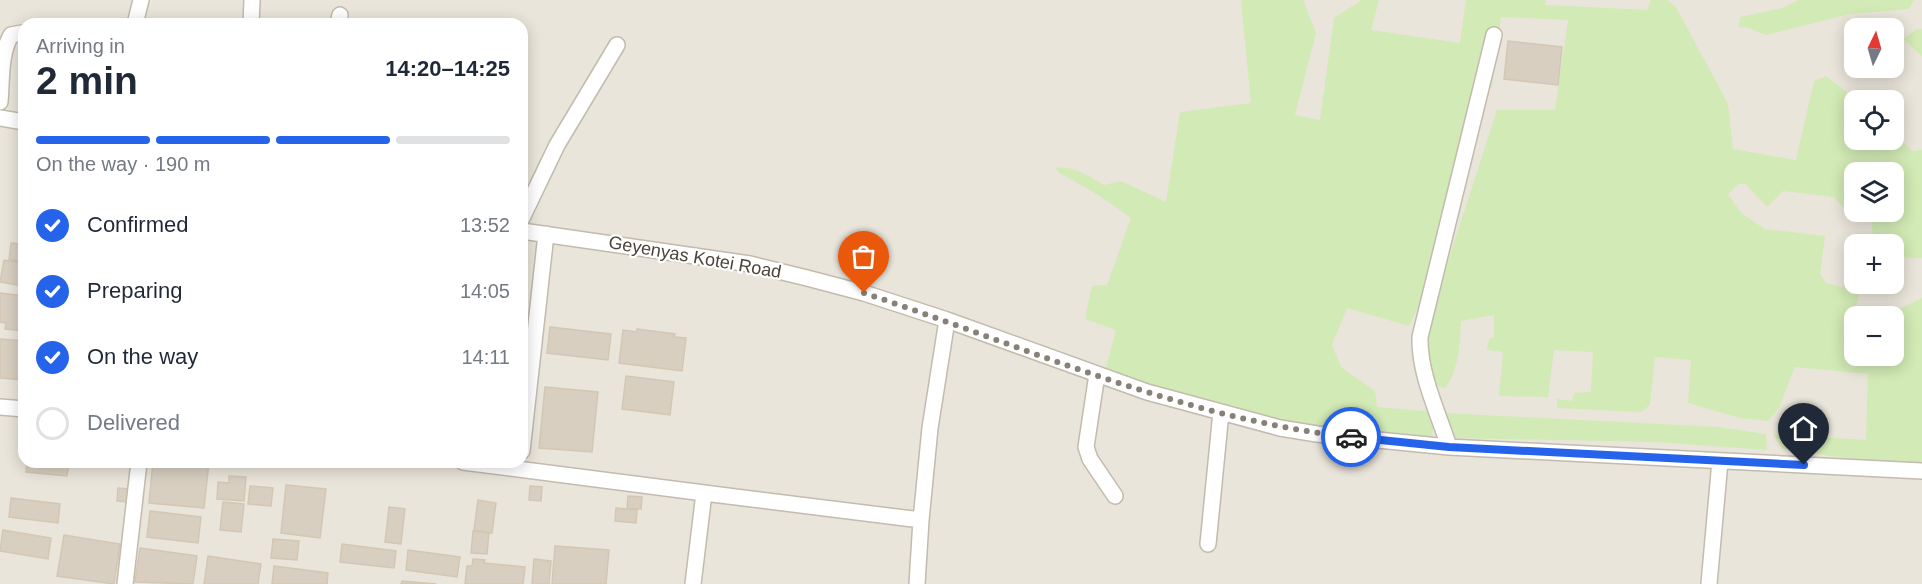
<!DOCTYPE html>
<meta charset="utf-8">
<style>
body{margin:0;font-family:Helvetica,sans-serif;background:#f6f6f7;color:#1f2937;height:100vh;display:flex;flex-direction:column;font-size:22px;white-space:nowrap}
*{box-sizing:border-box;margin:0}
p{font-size:20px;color:#747a83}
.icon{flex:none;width:33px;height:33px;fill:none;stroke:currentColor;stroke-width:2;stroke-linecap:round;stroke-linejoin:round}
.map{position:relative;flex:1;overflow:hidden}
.details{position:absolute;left:18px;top:18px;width:510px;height:450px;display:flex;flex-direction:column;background:#fff;border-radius:18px;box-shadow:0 3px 15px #0003}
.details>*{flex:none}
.needle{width:39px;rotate:5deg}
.controls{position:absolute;left:1844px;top:18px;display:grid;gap:12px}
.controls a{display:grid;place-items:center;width:60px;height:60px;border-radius:12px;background:#fff;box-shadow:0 3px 15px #0003;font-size:30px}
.pin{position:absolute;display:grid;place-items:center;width:51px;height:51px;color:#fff;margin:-62px -26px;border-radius:50% 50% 50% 0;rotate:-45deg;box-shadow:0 0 6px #0007}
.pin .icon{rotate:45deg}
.courier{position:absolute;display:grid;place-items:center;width:60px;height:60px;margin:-30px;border:4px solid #2563eb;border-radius:50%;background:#fff;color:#222;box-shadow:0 2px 8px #0007}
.head em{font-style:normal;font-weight:700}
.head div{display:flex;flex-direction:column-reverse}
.head{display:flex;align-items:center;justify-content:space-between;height:102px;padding:0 18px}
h1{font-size:39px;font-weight:700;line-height:45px}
.bar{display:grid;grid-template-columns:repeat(4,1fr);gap:9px 6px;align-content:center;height:72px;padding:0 18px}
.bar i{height:8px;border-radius:4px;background:#e0e1e3}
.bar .current{background:#2563eb}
.bar p{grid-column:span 4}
ol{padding:0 18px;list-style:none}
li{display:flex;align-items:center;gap:18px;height:66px}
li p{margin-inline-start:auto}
li .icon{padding:6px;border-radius:50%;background:#2563eb;color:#fff;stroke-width:4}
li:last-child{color:#747a83}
li i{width:33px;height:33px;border:3px solid #e0e1e3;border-radius:50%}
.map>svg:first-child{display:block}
</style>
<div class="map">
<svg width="1922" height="584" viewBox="0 0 1922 584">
<rect width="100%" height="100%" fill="#f6f3ec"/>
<path fill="#eae5da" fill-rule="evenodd" d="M0 0H1922V584H0ZM24 24H522V462H24ZM1854 28H1893V68H1854ZM1854 100H1893V140H1854ZM1854 172H1893V212H1854ZM1854 244H1893V284H1854ZM1854 316H1893V356H1854Z"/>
<path fill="#d2eab5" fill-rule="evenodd" d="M1241 0H1303L1316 33 1295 115 1320 120 1334 18 1362 0H1379L1371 30 1460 43 1466 0H1546L1545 5 1647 10 1651 0H1667L1676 7 1728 104 1733 149 1796 160 1814 81 1826 76 1857 100H1854V140H1893V132L1912 151 1922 150V258H1908L1893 253V244H1874L1871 218 1847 211 1834 197 1783 191 1767 207 1745 184H1738L1728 194 1741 213 1765 229 1825 236 1820 274 1826 283 1841 287 1847 284 1859 290 1855 315 1889 314 1922 298V464L1859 460 1783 449 1773 434 1866 440 1868 374 1795 367 1779 408 1768 421 1740 418 1688 403 1691 360 1655 357 1650 405 1641 412 1557 408V399L1572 401 1574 393 1591 392 1593 352 1554 350 1548 397 1499 396 1503 352 1487 350 1489 339 1494 337V315L1461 321C1460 342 1459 371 1445 388L1437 386 1423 355 1438 292 1497 110H1555L1568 20 1501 17 1492 87 1482 90 1421 301 1409 326 1347 308 1332 345 1341 367 1375 391 1377 407 1434 412 1432 439C1377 433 1323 428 1268 418 1213 407 1159 389 1105 371L1116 330 1085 319 1092 286 1107 285 1131 218 1098 195 1060 173 1055 168C1073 165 1089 176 1104 185L1121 181 1166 202 1180 112 1251 103ZM1854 172H1893V212H1854ZM1854 316H1893V356H1854Z
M1799 0H1914L1909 9 1850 14 1766 35 1748 28 1739 27 1740 17 1782 8Z
M1917 29H1922V56L1903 39Z
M1443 413 1718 427 1766 434 1767 450 1655 442 1456 438 1448 427Z"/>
<path fill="#d8cfc1" stroke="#d3c7b4" stroke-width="1.5" d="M1508 41 1562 47 1558 85 1504 79Z
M11 243 22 244 20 261 9 260Z
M24 256V286L0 282 4 260 22 263Z
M0 293 24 296V331L5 329 6 323 0 322Z
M522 327 529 328 527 353H522Z
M550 327 611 334 608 360 547 353Z
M637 329 675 334 674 337 686 338 682 371 619 363 623 330 637 332Z
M0 339 24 341V380L0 378Z
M626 376 674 382 670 415 622 409Z
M545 387 598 392 592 452 539 448Z
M27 462H69L67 476 26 472Z
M153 462H209L204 508 149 503Z
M229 476 246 477 244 501 217 499 218 482 229 483Z
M286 485 326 489 320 538 281 533Z
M250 486 273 488 271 506 248 504Z
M530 486 542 487 541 501 529 500Z
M118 488 130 489 128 502 117 501Z
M628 496 642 497 641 509H627Z
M11 498 60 504 58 523 9 517Z
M478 500 496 503 492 533 474 530Z
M223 502 244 504 241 532 220 530Z
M389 507 405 509 401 544 385 542Z
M616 508 637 510 636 523 615 521Z
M150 511 201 517 198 543 147 537Z
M3 530 51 538 48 559 0 551Z
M473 531 489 533 487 554 471 553Z
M64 535 120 544 114 584 57 576Z
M273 539 299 541 297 560 271 558Z
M342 544 396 551 394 568 340 562Z
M555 546 609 550 606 584H552Z
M140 548 197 556 193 584 135 582Z
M408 550 460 557 457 577 406 570Z
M208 556 261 564 258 584H204Z
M473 559 485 560 484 563 525 567 523 584H465L467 566H472Z
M534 559 551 561 549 584H532Z
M274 566 328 573 327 584H272Z
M402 581 436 584H401Z"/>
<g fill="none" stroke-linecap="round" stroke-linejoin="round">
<g stroke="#c2bbae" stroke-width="18">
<path id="minor" d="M135 24 141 0
M251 24 252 0
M338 24 340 15
M0 102C2 79 0 55 11 35L22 33
M0 118 24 122
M522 218 557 145 617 45
M522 231 750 264 807 278 864 293 947 320 1147 392 1280 428 1317 434 1449 447 1922 471
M1097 374 1086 447 1090 459 1115 496
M0 407 24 409
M1449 447C1438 412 1419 374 1420 337L1494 35
M522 451 546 234
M463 462 704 493
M1208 544 1221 412
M125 584 139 462
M693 584 704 493 921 520
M917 584 921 520 930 428 947 320
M1709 584 1720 461"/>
</g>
<use href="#minor" stroke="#fff" stroke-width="15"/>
</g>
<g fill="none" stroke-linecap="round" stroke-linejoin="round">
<path stroke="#878178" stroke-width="6" stroke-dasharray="0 10.8" d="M864 293C1024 346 1182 419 1351 437"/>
<path stroke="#2563eb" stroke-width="8" d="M1351 437 1449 447 1804 465"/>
</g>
<g text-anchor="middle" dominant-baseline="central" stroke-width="4.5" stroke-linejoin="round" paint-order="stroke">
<g font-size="18" fill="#4b4439" stroke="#fff">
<text transform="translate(695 257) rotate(10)">Geyenyas Kotei Road</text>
</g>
</g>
</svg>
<div class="controls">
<a><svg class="needle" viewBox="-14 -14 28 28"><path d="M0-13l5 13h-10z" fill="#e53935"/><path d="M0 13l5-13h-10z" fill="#747a83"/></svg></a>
<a><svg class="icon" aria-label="locate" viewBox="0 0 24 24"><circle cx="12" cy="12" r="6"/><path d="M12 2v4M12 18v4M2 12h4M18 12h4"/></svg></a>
<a><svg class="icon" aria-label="layers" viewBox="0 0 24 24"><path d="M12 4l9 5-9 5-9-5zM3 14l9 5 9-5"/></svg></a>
<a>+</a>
<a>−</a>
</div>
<div class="pin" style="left:864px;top:293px;background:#ea580c"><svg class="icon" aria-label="bag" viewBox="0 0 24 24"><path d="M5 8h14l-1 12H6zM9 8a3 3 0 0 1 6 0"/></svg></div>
<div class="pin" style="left:1804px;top:465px;background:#1f2937"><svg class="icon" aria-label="home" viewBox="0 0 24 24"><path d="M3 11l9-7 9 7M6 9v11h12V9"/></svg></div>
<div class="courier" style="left:1351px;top:437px"><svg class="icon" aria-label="car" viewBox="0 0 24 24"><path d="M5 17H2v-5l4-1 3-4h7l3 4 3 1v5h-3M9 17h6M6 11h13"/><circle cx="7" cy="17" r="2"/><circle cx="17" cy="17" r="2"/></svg></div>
<section class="details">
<div class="head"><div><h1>2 min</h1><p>Arriving in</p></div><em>14:20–14:25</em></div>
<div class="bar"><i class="current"></i><i class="current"></i><i class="current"></i><i></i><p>On the way · 190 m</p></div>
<ol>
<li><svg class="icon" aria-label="check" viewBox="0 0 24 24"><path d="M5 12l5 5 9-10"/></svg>Confirmed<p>13:52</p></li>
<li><svg class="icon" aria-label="check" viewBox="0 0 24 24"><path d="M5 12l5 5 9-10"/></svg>Preparing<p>14:05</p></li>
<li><svg class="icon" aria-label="check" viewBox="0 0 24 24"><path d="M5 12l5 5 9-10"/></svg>On the way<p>14:11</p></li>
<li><i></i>Delivered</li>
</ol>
</section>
</div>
